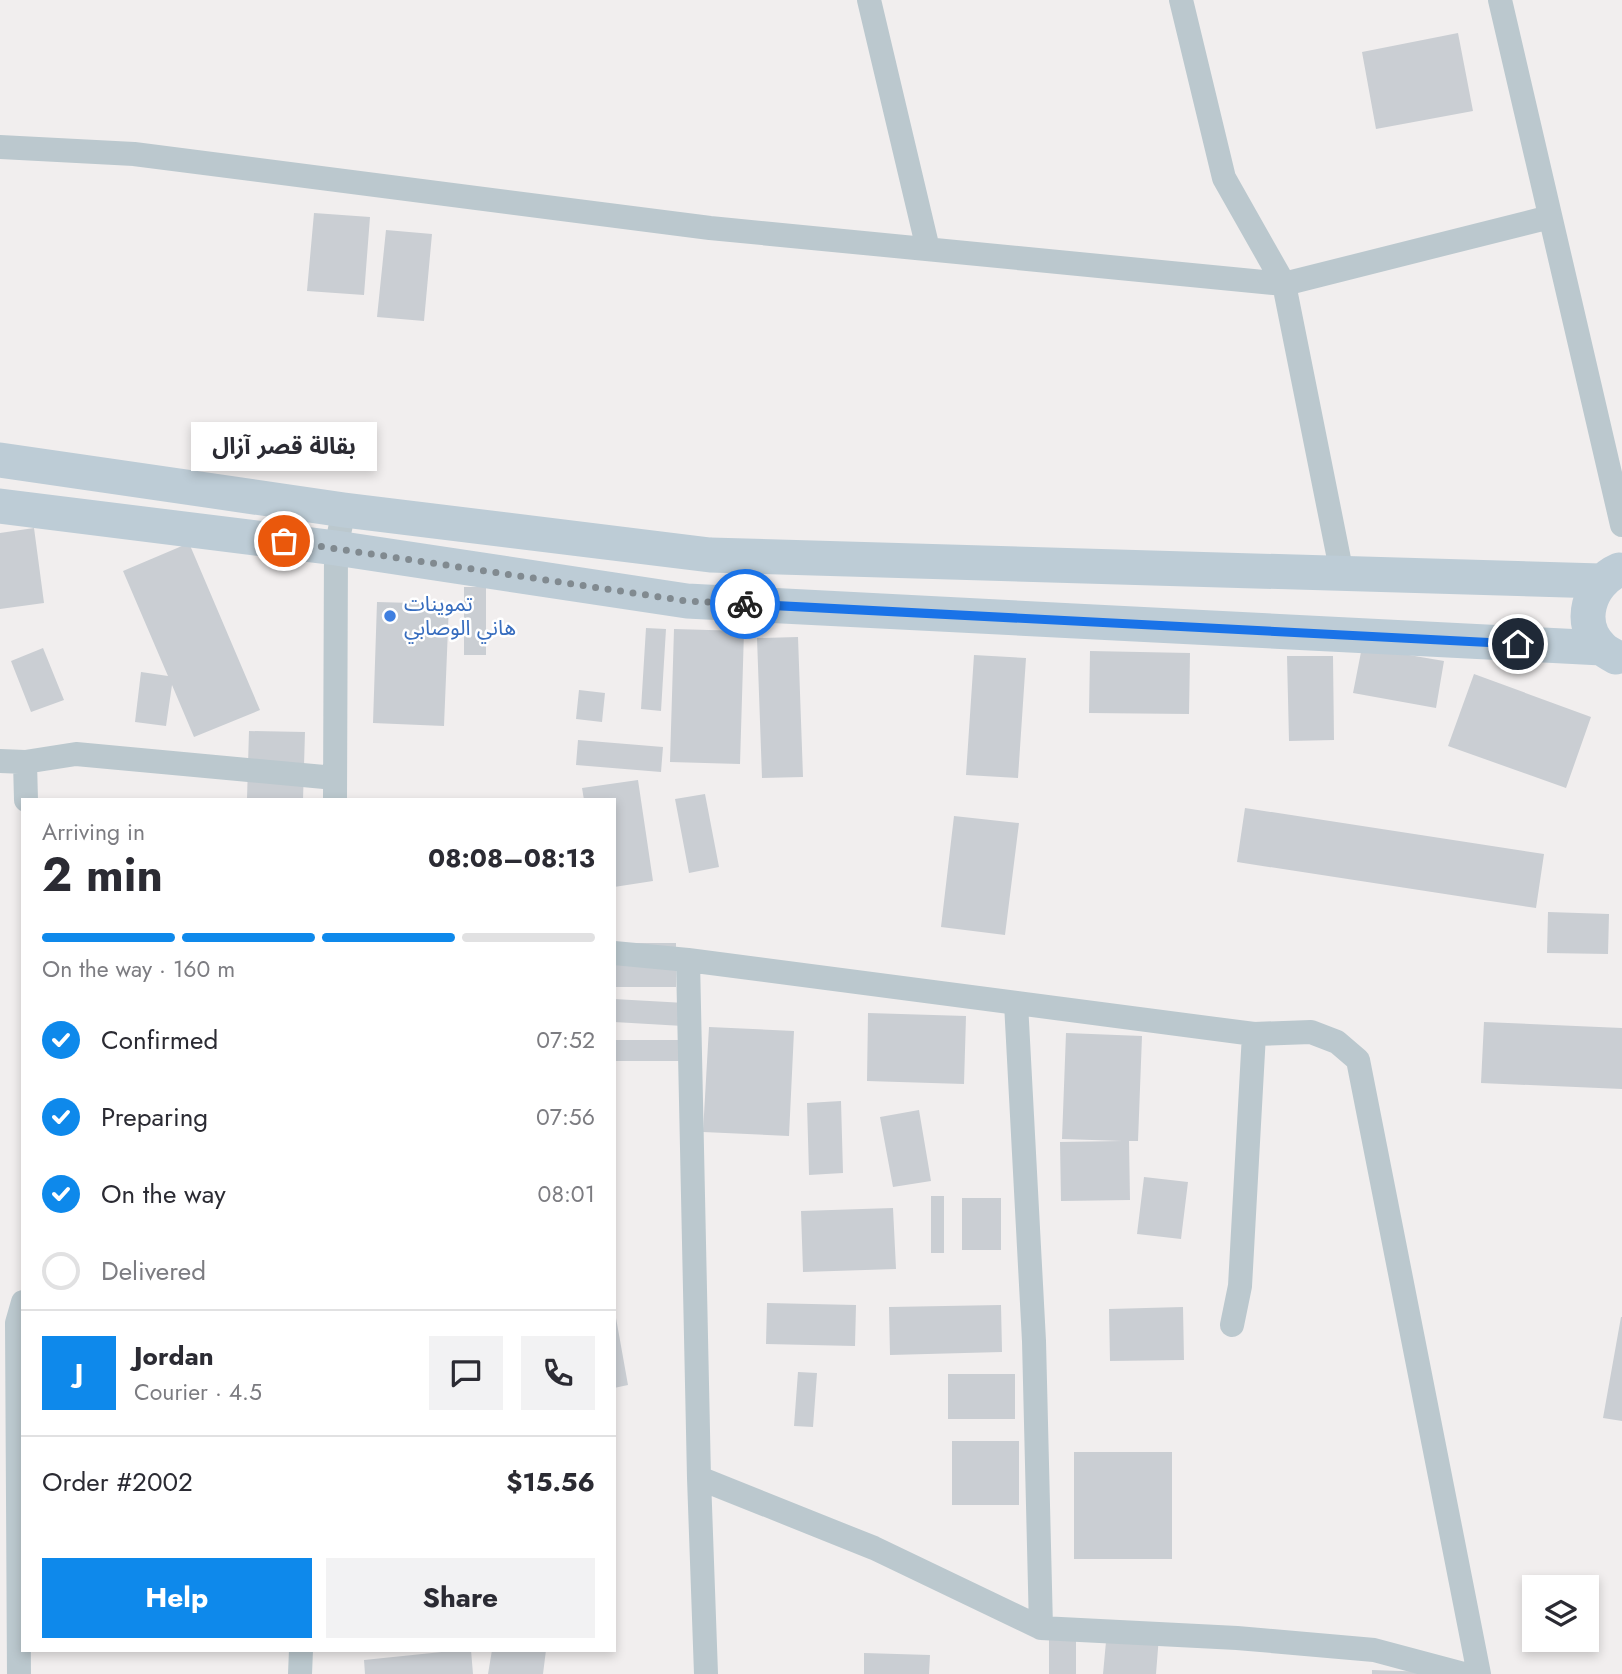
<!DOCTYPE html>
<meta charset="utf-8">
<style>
body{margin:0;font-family:Jost,"Noto Sans Arabic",sans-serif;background:#f2f2f3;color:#2b2b33;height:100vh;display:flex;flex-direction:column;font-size:26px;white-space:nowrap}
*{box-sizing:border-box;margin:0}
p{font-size:23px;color:#7c7c81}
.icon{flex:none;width:38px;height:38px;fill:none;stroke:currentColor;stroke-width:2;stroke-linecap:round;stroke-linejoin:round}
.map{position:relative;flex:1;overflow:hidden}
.drawer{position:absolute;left:21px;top:798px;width:595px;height:854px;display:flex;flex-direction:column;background:#fff;border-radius:0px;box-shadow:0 4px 10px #0003}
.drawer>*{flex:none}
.controls{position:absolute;left:1522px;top:1575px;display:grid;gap:14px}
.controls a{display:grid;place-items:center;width:77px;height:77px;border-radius:0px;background:#fff;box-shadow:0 4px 10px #0003;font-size:35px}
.pin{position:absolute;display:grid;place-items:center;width:60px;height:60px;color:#fff;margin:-30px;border:4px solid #fff;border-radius:50%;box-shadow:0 2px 7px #0007}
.courier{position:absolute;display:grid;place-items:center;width:70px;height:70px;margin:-35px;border:5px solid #1a73e8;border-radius:50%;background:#fff;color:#222;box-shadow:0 2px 9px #0007}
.bubble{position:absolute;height:49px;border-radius:0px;background:#fff;box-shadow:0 4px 10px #0003;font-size:23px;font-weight:700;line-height:49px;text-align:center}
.summary em{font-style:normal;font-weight:700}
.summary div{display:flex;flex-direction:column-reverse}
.summary{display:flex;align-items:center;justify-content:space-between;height:119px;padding:0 21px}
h1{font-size:46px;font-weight:700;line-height:52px}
.bar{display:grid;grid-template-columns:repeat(4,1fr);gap:10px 7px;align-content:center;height:84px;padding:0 21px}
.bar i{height:9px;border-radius:5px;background:#e1e1e2}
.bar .selected{background:#0e89eb}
.bar p{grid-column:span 4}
.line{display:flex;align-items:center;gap:18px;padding:0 21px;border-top:2px solid #e1e1e2}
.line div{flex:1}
.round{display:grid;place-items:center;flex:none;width:74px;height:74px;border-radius:0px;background:#f2f2f3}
ol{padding:0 21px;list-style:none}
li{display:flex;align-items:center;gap:21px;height:77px}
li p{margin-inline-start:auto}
li .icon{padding:7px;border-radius:50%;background:#0e89eb;color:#fff;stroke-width:4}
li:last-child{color:#7c7c81}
li i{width:38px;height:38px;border:4px solid #e1e1e2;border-radius:50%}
.action{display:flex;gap:14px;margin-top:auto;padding:14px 21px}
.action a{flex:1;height:80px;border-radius:0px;background:#0e89eb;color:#fff;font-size:28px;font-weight:700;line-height:80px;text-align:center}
.action a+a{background:#f2f2f3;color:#2b2b33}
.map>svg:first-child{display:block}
</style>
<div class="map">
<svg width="1622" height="1674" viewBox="0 0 1622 1674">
<rect width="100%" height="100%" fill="#f1eeee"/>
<path fill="#caced3" d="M1458 33 1473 111 1376 129 1362 52Z
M314 213 370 217 364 295 307 291Z
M386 230 432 234 424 321 377 317Z
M34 528 44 603 0 609V533Z
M189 543 260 710 194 737 172 685 166 726 135 722 141 672 168 676 123 571Z
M464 587H486V655H464Z
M377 602 449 604 444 726 373 723Z
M646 628 666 629 661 711 641 709Z
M674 629 744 631 740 764 670 762Z
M798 637 803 777 762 778 757 638Z
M1362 647 1444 661 1436 708 1353 693Z
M43 648 64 700 31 712 11 661Z
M1090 651 1190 653 1189 714 1089 713Z
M974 655 1026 658 1018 778 966 775Z
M1287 656H1333L1334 740 1289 741Z
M1474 674 1591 717 1566 788 1448 746Z
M579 690 605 693 602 722 576 719Z
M249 731 305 732 303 800 247 799Z
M578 740 663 747 661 772 576 765Z
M638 780 653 881 614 887V800H584L582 788Z
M705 794 719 867 689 873 675 799Z
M1245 808 1544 854 1536 908 1237 862Z
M954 816 1019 823 1005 935 941 927Z
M1548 912 1609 914 1608 954 1547 953Z
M614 943H676V987H614Z
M614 999 685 1003 683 1026 614 1022Z
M868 1013 966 1016 964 1084 867 1081Z
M1484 1022 1622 1028V1089L1481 1083Z
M709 1027 794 1031 789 1136 703 1132Z
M1066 1033 1142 1036 1138 1141H1129L1130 1200 1061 1201 1060 1142 1122 1141 1062 1139Z
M614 1040H686V1061H614Z
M841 1101 843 1173 809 1175 807 1103Z
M919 1110 931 1181 893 1187 880 1117Z
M1144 1177 1188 1182 1181 1239 1137 1234Z
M931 1196H944V1253H931Z
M962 1198H1001V1250H962Z
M893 1208 896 1269 803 1272 801 1211Z
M767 1303 856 1305 855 1346 766 1344Z
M1001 1305 1002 1352 890 1355 889 1307Z
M1183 1307 1184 1360 1110 1361 1109 1309Z
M1621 1317H1622V1421L1603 1418Z
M616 1318 628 1385 614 1388V1319Z
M798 1372 817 1373 813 1427 794 1426Z
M948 1374H1015V1419H948Z
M952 1441H1019V1505H952Z
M1074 1452H1172V1559H1074Z
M1049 1631H1076V1674H1049Z
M1107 1631 1159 1636 1156 1674H1103Z
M461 1650H471L473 1674H365L364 1660Z
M492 1650H546L543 1674H488Z
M864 1653 930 1655 929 1674H864Z
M1372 1670 1430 1672V1674H1372Z"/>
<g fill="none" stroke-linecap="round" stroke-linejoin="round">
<path stroke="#bbc8ce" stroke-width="24" d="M869 0 928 249
M1181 0 1224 178 1284 284 1342 574
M1500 0 1622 525
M0 147 134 154 710 228 1284 284 1550 217
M0 761 25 762
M26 800 25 762 76 754 335 778
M335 800 336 548 344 510
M614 953 688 960 1254 1034 1240 1286 1232 1325
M688 960 699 1478 706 1674
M1016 1003 1034 1341 1041 1628
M1254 1034 1311 1032 1337 1042 1358 1060 1479 1674
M699 1478 874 1548 1041 1628 1237 1638 1374 1650 1464 1674
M19 1674 17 1323 23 1302
M300 1674 301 1650"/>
<path stroke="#bdccd6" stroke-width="35" d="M0 460 344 510 710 555 1601 581
M0 506 336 548 687 601 1602 648
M1616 657C1612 655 1606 652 1602 648 1576 624 1589 583 1619 570"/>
</g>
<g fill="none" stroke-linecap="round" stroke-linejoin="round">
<path stroke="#818a90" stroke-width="7" stroke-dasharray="0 12.6" d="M284 541 687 601 745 604"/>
<path stroke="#1a73e8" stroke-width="9" d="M745 604 1518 644"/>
</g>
<circle fill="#3f7fe0" stroke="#fff" stroke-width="2.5" cx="390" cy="616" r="7"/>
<g text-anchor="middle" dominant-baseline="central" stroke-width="5" stroke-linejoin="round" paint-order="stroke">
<g font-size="21" fill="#366cbe" stroke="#fff" text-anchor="start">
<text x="404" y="604">تموينات<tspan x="404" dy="24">هاني الوصابي</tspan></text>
</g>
</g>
</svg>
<div class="controls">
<a><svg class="icon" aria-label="layers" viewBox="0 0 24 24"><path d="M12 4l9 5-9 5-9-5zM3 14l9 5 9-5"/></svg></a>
</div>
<div class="pin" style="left:284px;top:541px;background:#ea580c"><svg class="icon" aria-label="bag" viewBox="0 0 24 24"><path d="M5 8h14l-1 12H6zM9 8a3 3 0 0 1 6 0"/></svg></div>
<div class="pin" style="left:1518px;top:644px;background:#1f2937"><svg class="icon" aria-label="home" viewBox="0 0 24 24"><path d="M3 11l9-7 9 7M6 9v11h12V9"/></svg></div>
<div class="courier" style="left:745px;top:604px"><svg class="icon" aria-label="bike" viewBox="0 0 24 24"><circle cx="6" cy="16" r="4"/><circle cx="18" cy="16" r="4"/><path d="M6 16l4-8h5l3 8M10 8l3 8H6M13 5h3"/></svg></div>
<div class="bubble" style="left:191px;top:422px;width:186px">بقالة قصر آزال</div>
<section class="drawer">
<div class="summary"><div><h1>2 min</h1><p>Arriving in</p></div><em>08:08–08:13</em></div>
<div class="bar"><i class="selected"></i><i class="selected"></i><i class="selected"></i><i></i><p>On the way · 160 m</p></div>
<ol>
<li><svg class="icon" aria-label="check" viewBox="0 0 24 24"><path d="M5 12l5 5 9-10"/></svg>Confirmed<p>07:52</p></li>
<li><svg class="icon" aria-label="check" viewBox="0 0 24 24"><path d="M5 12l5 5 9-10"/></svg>Preparing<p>07:56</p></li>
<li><svg class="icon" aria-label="check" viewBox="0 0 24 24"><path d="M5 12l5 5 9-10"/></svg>On the way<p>08:01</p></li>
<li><i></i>Delivered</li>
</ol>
<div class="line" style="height:126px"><b class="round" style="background:#0e89eb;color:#fff">J</b><div><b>Jordan</b><p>Courier · 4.5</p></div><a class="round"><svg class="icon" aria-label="chat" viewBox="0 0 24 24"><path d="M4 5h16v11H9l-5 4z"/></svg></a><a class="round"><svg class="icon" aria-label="phone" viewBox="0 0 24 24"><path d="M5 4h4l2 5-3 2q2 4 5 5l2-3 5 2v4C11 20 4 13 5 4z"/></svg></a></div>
<div class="line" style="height:91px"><div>Order #2002</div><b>$15.56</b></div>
<div class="action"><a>Help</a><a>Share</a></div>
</section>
</div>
